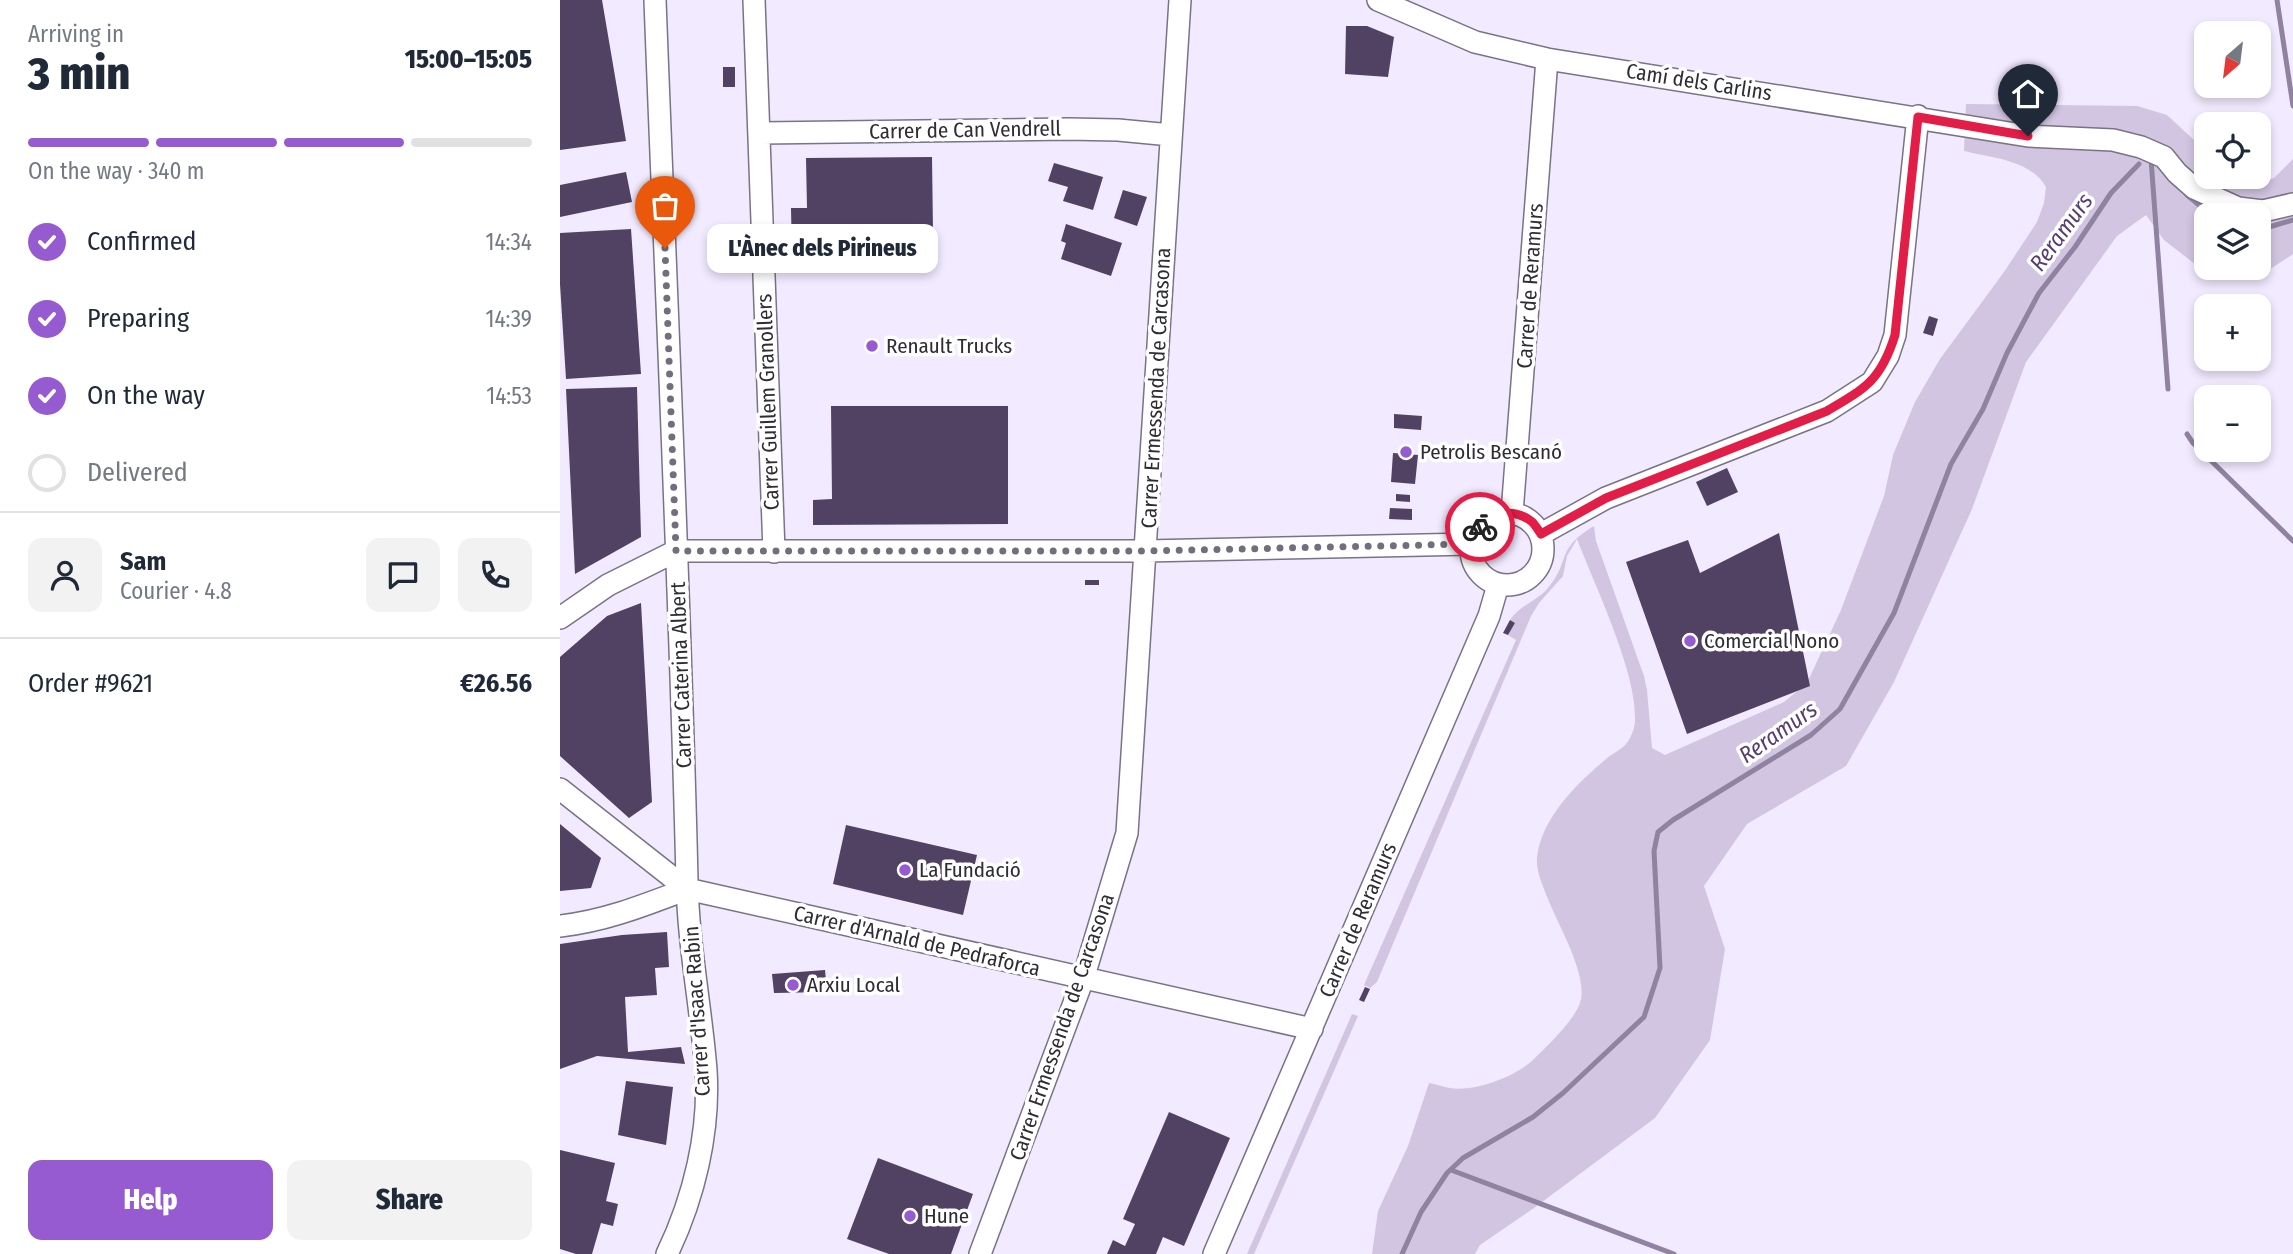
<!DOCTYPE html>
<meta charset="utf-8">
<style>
body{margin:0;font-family:"Fira Sans Condensed",sans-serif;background:#f2f2f3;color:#1f2937;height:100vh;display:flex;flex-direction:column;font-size:26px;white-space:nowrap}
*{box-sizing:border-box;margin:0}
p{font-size:23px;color:#747a83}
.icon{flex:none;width:38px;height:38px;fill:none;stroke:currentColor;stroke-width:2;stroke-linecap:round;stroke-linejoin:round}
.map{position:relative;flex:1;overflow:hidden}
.drawer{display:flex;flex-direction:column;background:#fff;width:560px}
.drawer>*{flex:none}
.needle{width:46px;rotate:208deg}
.tools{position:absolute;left:1634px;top:21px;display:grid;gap:14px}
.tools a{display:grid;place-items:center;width:77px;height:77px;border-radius:14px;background:#fff;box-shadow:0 4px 10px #0003;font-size:35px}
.pin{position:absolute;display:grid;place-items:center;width:60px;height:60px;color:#fff;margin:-72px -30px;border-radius:50% 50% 50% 0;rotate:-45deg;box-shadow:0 0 7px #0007}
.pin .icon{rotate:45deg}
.courier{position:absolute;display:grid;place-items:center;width:70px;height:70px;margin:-35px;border:5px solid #e11d48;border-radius:50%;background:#fff;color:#222;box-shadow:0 2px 9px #0007}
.bubble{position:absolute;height:49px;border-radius:14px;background:#fff;box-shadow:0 4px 10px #0003;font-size:23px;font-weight:800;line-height:49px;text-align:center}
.headline em{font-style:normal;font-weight:800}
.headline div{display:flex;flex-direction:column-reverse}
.headline{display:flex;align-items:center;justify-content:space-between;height:119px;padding:0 28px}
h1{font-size:46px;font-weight:800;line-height:52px}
.bar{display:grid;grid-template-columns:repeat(4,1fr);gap:10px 7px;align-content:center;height:84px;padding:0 28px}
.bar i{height:9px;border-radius:5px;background:#e0e1e3}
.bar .active{background:#965ad1}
.bar p{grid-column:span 4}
.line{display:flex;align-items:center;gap:18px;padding:0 28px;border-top:2px solid #e0e1e3}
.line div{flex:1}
.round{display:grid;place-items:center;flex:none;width:74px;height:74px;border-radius:14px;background:#f2f2f3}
ol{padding:0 28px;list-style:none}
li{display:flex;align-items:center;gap:21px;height:77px}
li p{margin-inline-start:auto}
li .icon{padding:7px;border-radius:50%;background:#965ad1;color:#fff;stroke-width:4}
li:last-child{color:#747a83}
li i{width:38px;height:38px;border:4px solid #e0e1e3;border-radius:50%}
.action{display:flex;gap:14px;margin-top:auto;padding:14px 28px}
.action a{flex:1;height:80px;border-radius:14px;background:#965ad1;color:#fff;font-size:28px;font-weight:800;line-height:80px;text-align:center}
.action a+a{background:#f2f2f3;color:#1f2937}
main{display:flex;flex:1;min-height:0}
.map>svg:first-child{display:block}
</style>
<main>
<section class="drawer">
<div class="headline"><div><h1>3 min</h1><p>Arriving in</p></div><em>15:00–15:05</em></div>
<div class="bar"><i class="active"></i><i class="active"></i><i class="active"></i><i></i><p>On the way · 340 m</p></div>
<ol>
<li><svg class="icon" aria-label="check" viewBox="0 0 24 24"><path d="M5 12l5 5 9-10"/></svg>Confirmed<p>14:34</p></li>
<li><svg class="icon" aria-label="check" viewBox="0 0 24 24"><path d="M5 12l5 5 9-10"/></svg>Preparing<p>14:39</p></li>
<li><svg class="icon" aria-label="check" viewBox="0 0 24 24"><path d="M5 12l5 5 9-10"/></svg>On the way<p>14:53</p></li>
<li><i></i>Delivered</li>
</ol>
<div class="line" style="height:126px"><a class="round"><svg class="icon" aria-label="person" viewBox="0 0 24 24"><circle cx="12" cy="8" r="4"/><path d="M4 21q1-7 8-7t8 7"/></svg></a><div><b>Sam</b><p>Courier · 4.8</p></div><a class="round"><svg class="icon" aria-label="chat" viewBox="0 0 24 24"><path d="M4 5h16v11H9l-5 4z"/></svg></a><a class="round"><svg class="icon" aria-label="phone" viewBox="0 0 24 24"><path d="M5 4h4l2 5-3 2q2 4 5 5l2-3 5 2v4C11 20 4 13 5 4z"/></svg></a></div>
<div class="line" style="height:91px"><div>Order #9621</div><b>€26.56</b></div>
<div class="action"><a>Help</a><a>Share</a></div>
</section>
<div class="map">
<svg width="1733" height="1254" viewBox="0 0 1733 1254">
<rect width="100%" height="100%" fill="#f2eaff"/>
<path fill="#d2c5e2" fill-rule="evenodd" d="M1406 104 1577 106 1607 115 1647 152V177H1676L1688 182H1701L1714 178 1733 159V254L1706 272 1640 268 1604 240 1586 215 1557 236 1466 362 1412 509 1334 682 1286 766 1187 824 1144 886 1165 949 1150 1040 1095 1118 974 1208 920 1245 915 1254H812L818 1211 848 1146 869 1083C876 1084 883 1087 890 1088 914 1092 955 1077 973 1060 987 1046 1013 1022 1020 1003 1029 976 998 925 988 899 983 886 976 872 977 858 981 819 1016 784 1045 760 1051 754 1061 750 1066 744 1071 738 1075 728 1075 720 1077 672 1035 586 1017 539L1007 556 1003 576 979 603 971 616 817 982 810 988 804 985 956 640 948 635 955 623 950 620C960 605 976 602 988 588 1011 561 995 549 1034 526L1036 541 1084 676 1087 690 1092 748 1105 755 1224 702 1247 683 1281 610 1324 496 1333 455 1355 402 1380 359 1444 272 1477 222 1484 203 1486 187C1471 160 1432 158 1404 151ZM1647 215H1699V268H1647Z
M792 1014 798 1016 694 1254H687Z"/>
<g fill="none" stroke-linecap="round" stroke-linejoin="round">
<path stroke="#9083a1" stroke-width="5" d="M1717 0 1733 106
M1591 159 1608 389
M1627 195 1651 215
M1699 230 1733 220
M1627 434 1633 443 1733 541
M891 1170 1114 1254
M842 1254 861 1212 887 1173 903 1158 973 1117 1003 1093 1084 1017 1100 968 1094 851 1098 832 1113 820 1251 735 1280 709 1334 613 1391 464 1423 409 1447 353 1479 293 1515 247 1551 193 1579 164"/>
</g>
<path fill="#514163" d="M0 0H42L66 141 0 150Z
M786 26H807L834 37 828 77 785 74Z
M163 67H175V87H163Z
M372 157 373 232 267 233V258H232L231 208H247L246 158Z
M494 163 543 177 533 210 503 201 508 187 488 181Z
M66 172 72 202 0 217V185Z
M563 190 587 197 577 226 554 218Z
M506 224 562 243 551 276 501 259 506 243 501 241Z
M71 229 81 374 6 379 0 284V233Z
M172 250 173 270H161V251Z
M1369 316 1378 319 1373 336 1363 333Z
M77 387 81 537 15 574 6 389Z
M271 406H448V524L253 525V500L272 499Z
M834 414 862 416 861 430 834 428Z
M833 453 858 455 855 484 831 482Z
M1167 468 1178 492 1147 506 1136 482Z
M836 494 850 495V502L836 501Z
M830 508 852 509V520L829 519Z
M1219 533 1250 686 1127 734 1066 562 1128 540 1140 573Z
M525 580H539V585H525Z
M81 603 92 802 69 818 0 756V657L47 616Z
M950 620 955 623 948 635 943 633Z
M0 824 41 858 31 888 0 891Z
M286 825 417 855 403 915 273 884Z
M107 932 109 967 95 968 97 995 65 997 68 1052 121 1047 125 1064 37 1056 0 1069V944L62 935Z
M265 970 267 992 214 993 212 974Z
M805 987 810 989 804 1002 799 1000Z
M66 1081 113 1087 106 1145 58 1135Z
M609 1112 670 1138 624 1246 603 1237 596 1254H547L553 1240 565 1246 575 1224 563 1219Z
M0 1150 55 1163 46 1201 58 1204 53 1226 41 1223 32 1254H16L0 1249Z
M318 1158 413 1194 391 1254H329L287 1239Z"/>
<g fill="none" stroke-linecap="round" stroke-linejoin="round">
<g stroke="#7a7285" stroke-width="24">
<path id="minor" d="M95 0C106 293 120 587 127 880 128 944 141 1007 146 1070 150 1132 134 1198 107 1254
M194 0 214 552
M818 0 915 42 987 59 1468 136 1553 140 1581 147 1604 157 1617 173 1634 188 1678 208 1703 211 1733 204
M199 133 509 129 558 130 611 135
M952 513 987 59
M911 549a36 36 0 1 1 72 0a36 36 0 1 1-72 0Z
M981 534 1046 498 1267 411 1312 382 1328 356 1335 335 1358 116
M0 618 48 585 116 551H586L911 544
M0 789 127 889 752 1029
M0 926C45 921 85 905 127 889
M420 1254 523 979 567 833 620 0
M654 1254 929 616 938 585"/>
</g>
<use href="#minor" stroke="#fff" stroke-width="21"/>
</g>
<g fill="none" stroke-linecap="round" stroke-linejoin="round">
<path stroke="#736e7b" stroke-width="7" stroke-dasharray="0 12.6" d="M105 248 116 551H586L911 544 920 527"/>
<path stroke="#e11d48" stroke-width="9" d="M920 527C931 511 955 509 971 521 975 524 978 530 981 534L1046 498 1267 411C1306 388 1321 380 1335 335L1358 117 1468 136"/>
</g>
<g fill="#965ad1" stroke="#fff" stroke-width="2.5">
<circle cx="312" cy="346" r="7"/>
<circle cx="846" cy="452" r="7"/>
<circle cx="1130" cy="641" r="7"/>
<circle cx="345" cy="870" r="7"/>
<circle cx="233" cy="985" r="7"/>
<circle cx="350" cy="1216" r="7"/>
</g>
<g text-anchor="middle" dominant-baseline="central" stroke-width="7" stroke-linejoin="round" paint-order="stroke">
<g font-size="21" fill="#2f2c34" stroke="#fff">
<text transform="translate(1139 82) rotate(9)">Camí dels Carlins</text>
<text transform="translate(405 130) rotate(-1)">Carrer de Can Vendrell</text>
<text transform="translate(970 286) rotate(-86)">Carrer de Reramurs</text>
<text transform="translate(596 388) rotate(-87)">Carrer Ermessenda de Carcasona</text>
<text transform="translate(208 402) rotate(-92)">Carrer Guillem Granollers</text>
<text transform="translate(121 675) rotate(-92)">Carrer Caterina Albert</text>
<text transform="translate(798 920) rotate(-67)">Carrer de Reramurs</text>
<text transform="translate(357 941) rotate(13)">Carrer d'Arnald de Pedraforca</text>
<text transform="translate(137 1011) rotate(-94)">Carrer d'Isaac Rabin</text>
<text transform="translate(502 1027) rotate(-71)">Carrer Ermessenda de Carcasona</text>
</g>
<g font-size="21" fill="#2f2c34" stroke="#fff" text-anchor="start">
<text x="326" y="346">Renault Trucks</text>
<text x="860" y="452">Petrolis Bescanó</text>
<text x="1144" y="641">Comercial Nono</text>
<text x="359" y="870">La Fundació</text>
<text x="247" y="985">Arxiu Local</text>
<text x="364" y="1216">Hune</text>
</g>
<g font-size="23" font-style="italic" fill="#563d72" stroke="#fff">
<text transform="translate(1501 232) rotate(-54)">Reramurs</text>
<text transform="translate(1218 732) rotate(-35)">Reramurs</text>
</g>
</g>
</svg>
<div class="tools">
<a><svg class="needle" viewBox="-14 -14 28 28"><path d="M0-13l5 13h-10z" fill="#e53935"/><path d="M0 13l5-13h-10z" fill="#747a83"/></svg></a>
<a><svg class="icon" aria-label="locate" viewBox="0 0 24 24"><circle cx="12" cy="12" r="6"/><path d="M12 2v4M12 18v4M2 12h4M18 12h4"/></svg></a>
<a><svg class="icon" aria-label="layers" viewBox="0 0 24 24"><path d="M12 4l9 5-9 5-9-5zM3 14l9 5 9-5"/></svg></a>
<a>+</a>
<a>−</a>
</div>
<div class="pin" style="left:105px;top:248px;background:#ea580c"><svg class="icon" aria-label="bag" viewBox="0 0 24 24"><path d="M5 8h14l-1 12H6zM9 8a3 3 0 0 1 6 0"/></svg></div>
<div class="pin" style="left:1468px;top:136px;background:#1f2937"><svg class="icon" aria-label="home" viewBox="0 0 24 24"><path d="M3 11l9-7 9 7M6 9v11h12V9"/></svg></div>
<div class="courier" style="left:920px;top:527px"><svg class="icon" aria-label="bike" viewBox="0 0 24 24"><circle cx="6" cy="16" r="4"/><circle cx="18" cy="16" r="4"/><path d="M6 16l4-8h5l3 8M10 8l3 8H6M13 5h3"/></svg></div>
<div class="bubble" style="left:147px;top:224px;width:231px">L'Ànec dels Pirineus</div>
</div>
</main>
